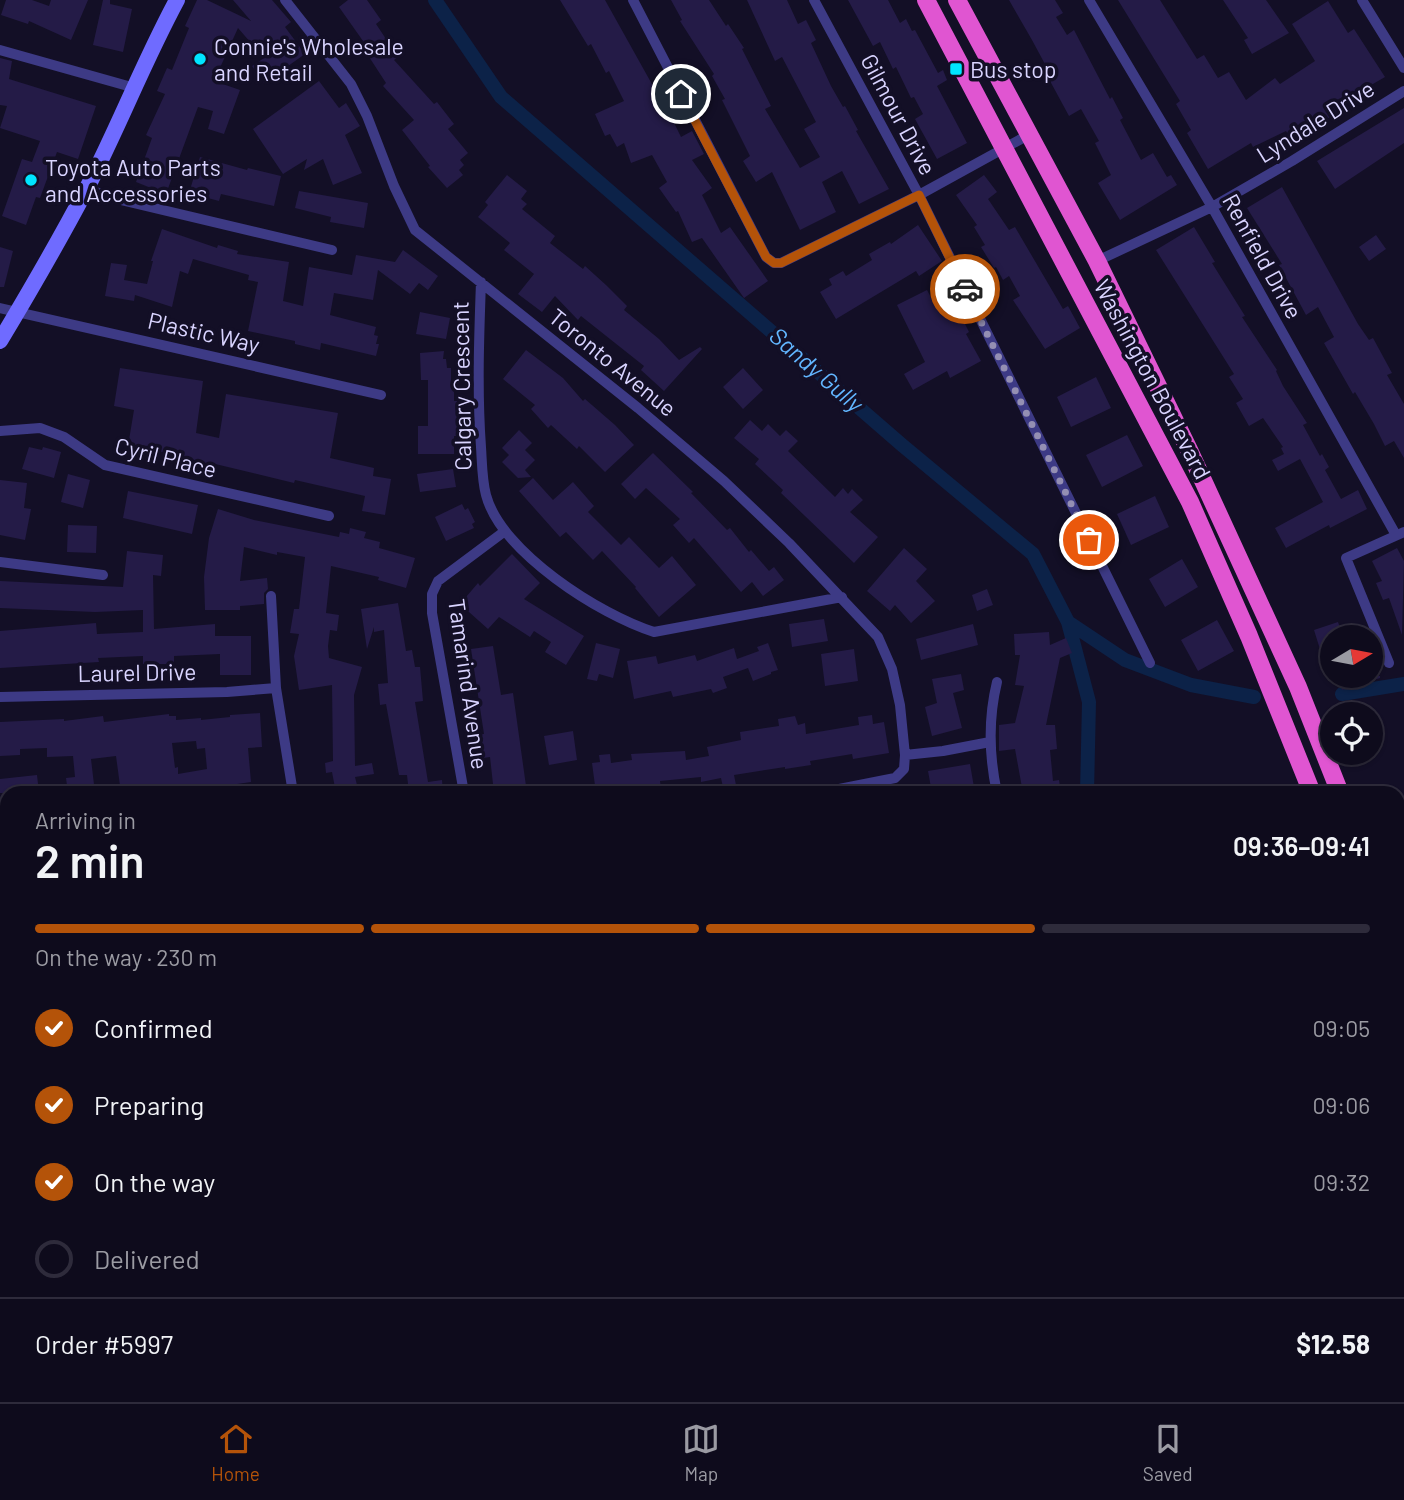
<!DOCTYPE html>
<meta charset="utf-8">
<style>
body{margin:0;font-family:Barlow,sans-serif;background:#171425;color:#f1f3f6;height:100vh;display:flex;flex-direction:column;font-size:26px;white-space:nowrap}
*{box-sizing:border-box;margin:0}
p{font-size:23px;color:#9b9ba3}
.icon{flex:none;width:38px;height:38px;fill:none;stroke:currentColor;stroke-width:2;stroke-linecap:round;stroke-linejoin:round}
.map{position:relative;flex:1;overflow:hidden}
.sheet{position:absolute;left:0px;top:786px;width:1405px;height:618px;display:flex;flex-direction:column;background:#0e0b1c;border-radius:21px 21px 0 0;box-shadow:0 2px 5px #0004,0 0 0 2px #2e2b3b}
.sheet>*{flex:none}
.needle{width:46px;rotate:80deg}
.controls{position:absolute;left:1320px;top:625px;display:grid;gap:14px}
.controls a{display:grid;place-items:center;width:63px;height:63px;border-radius:50%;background:#0e0b1c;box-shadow:0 2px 5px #0004,0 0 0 2px #2e2b3b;font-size:35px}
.pin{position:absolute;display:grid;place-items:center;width:60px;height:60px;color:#fff;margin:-30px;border:4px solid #fff;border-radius:50%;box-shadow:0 2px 7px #0007}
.courier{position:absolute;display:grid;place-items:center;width:70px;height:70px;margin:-35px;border:5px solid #b45309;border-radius:50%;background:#fff;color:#222;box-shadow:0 2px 9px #0007}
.summary em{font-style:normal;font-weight:600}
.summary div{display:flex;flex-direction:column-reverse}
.summary{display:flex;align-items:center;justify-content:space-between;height:119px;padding:0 35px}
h1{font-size:46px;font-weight:600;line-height:52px}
.bar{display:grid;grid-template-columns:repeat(4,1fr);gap:10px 7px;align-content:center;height:84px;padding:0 35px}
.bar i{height:9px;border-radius:5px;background:#2e2b3b}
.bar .current{background:#b45309}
.bar p{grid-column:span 4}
.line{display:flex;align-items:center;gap:18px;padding:0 35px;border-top:2px solid #2e2b3b}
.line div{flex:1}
ol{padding:0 35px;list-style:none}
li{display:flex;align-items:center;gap:21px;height:77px}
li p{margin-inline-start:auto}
li .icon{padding:7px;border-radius:50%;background:#b45309;color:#fff;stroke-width:4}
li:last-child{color:#9b9ba3}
li i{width:38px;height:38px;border:4px solid #2e2b3b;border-radius:50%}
.tabs{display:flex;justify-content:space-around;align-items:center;height:98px;border-top:2px solid #2e2b3b;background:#0e0b1c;font-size:19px;color:#9b9ba3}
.tabs a{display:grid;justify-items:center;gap:4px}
.tabs .current{color:#b45309}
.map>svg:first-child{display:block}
</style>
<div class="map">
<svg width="1404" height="1402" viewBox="0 0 1404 1402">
<rect width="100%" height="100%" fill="#130f26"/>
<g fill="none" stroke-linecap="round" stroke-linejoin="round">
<path stroke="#0c2248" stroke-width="14" d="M435 0 501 97 902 445 1033 554 1068 622 1089 702 1087 793
M1068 622 1125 660 1191 685 1254 697
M1342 694 1404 684
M720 1402 725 1396"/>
</g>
<path fill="#241b47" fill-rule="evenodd" d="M6 0H32L49 6 51 0H88L71 40 29 21 28 24 1 15Z
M103 0H110V4L132 9 123 52 93 45Z
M197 0H207L251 21 233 0H272L291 22 285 27 305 54 264 83 252 66 264 58 238 28 214 81 240 90 224 134 208 129 213 111 198 107 166 194 136 182 152 138 146 135 165 94 157 91 167 68 172 70 189 28 185 26Z
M348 0H367L381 20 376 24 398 57 394 60 434 104 437 102 454 124 448 129 468 153 460 160 464 165 459 170 463 175 447 188 428 167 430 166 402 130 414 120 383 86 386 83 360 43 363 41 339 7Z
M560 0H605L653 86 655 84 681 137 692 131 704 154 692 160 712 188 702 195 721 233 730 227 768 281 744 298 702 238 692 242 678 211 676 212 659 188 667 182 652 155 631 163 624 143 617 147 610 134 605 136 595 114 624 101 609 71 606 73 591 44 588 46Z
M671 0H709L726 26 728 24 744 48 742 49 771 106 765 109 800 168 820 157 804 129 816 122 782 57 775 61 747 0H787L798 24 806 20 816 40 811 43 831 86 843 107 845 106 858 130 856 131 889 189 859 204 842 171 822 182 836 212 800 230 772 172 756 182 743 161 750 156 722 100 725 99 712 76 714 74 680 21 682 20Z
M848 0H888L900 23 906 19 912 31 915 30 938 73 943 70 947 80 937 86 967 143 937 159 915 119 923 114 914 97 911 98 896 67 893 69 880 42 873 46Z
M1009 0H1055L1063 13 1056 17 1067 35 1074 30 1110 99 1112 97 1123 118 1120 120 1141 160 1153 153 1167 177 1171 175 1177 185 1120 220 1098 183 1111 175 1095 143 1099 141 1081 109 1069 116 1043 68 1046 66 1032 40Z
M1118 0H1160L1197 59 1204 55 1218 78 1229 72 1246 100 1275 78 1280 84 1315 61 1292 24 1328 1 1348 33 1354 29 1385 77 1340 103 1343 108 1293 142 1286 131 1253 147 1251 143 1208 169 1187 133 1191 130 1176 104 1180 101Z
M1223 0H1266L1289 33 1252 54 1244 40 1248 38Z
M0 58 12 61 9 79 96 106 78 159 57 152 40 198 36 197 26 225 2 216 22 159 32 162 40 141 0 128 7 106 0 105Z
M319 81 339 108 346 103 360 126 345 135 362 173 333 185 323 159 304 170 307 159 283 174 253 129Z
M1404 108V143L1335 189 1317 161Z
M200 157 247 170 248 168 281 176 274 206 221 194 219 201 189 193Z
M507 175 527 191 521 199 527 204 522 209 555 236 550 243 583 269 585 266 606 285 627 306 624 310 659 339 679 360 700 347 702 349 664 391 641 370 644 366 581 316 578 320 555 296 542 312 518 294 534 274 504 250 510 243 478 217 488 205 485 202Z
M984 175 997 192 988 199 1009 230 1015 227 1063 309 1068 306 1080 328 1045 349 1013 300 1020 296 1009 276 1003 280 996 267 994 268 981 247 985 245 974 227 977 225 956 195Z
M1282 187 1358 324 1369 340 1373 338 1392 373 1387 375 1404 404V458L1394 441 1385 446 1374 424 1355 392 1353 394 1324 343 1334 337 1318 307 1306 315 1279 265 1282 264 1247 208Z
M299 191 368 203 364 228 330 222 331 217 295 208Z
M918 225 942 261 919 276 916 271 836 319 820 292 832 285 829 279 843 271 846 276 872 260 869 254 890 242 891 244Z
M1194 227 1215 262 1212 263 1245 316 1242 317 1277 370 1276 371 1283 386 1307 423 1303 425 1320 456 1322 454 1329 467 1325 470 1341 499 1358 490 1367 509 1330 528 1329 525 1286 548 1275 528 1323 502 1300 459 1278 471 1272 460 1284 454 1281 448 1283 447 1263 418 1249 426 1236 403 1243 399 1229 377 1234 374 1156 250Z
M162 229 217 248 218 245 238 251 237 254 289 262 283 301 303 306 309 267 352 275 356 255 395 262 403 250 438 276 428 290 419 283 410 294 378 270 373 300 334 293 330 315 376 327 374 335 378 336 376 344H379L376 356 321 343 320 350 295 344V341L248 331 258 282 248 280 249 275 193 259 188 274 180 271 172 307 135 295 134 301 105 296 111 263 127 265 124 280 147 284 153 261H151Z
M1376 235 1386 249 1369 261 1359 247Z
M0 247 13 251 4 287H0Z
M927 290 935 305 945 301 950 312 957 308 969 332 966 334 981 361 950 378 947 371 913 390 904 374 925 362 897 305Z
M420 312 450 318 446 339 416 334Z
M526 350 563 378 583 401 585 399 615 425 634 445 605 472 579 446 577 449 551 425 548 428 531 409 535 405 503 379Z
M444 351 443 359H446L447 368H451V381H454V401H461L462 436H454V454H418V426H428V380H421L420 353Z
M120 368 203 381 196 433 219 438 226 394 338 413 330 458 374 468 373 476 391 479 385 515 362 511 365 496 295 480 294 483 207 462V467L178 461 179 455 128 446 134 410 114 406Z
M743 368 763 390 743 409 723 387Z
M1096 377 1111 408 1071 427 1057 397Z
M750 420 762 431 768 424 780 436 786 430 798 441 788 451 835 497 843 488 848 494 852 489 863 500 850 512 878 537 854 563 781 493 783 490 755 464 759 459 734 438Z
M519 430 532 443 525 450 535 460 525 470 531 477 518 478 502 462 509 455 502 448Z
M1127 435 1143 466 1102 487 1086 455Z
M29 447 42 450 43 447 61 452 54 478 22 469Z
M653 453 693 492 691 493 727 530 730 528 749 552 751 550 769 571 774 567 784 580 763 596 752 582 741 592 694 538 689 543 673 525 680 519 646 488 635 499 621 484Z
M453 469 456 487 420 492 417 474Z
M68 474 90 480 83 508 61 502Z
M533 478 553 500 573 482 594 506 588 512 621 545 629 537 659 568 672 556 696 585 659 617 635 588 636 587 602 551 593 560 566 532 560 537 519 491Z
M0 480 27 483 24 508 31 509 25 540 0 535Z
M128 491 198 505 192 534 123 518Z
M1155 496 1169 527 1131 545 1117 514Z
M462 504 465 510 468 508 475 522 472 524 474 528 446 541 435 517Z
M218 509 254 520 339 537 340 532 349 534 350 528 366 532 364 538 380 542 379 548 415 558 406 588 378 580 379 577 331 566 326 613 339 615 337 631 330 630 328 646 329 658 362 667 354 695 355 766 372 763 374 774 355 777 359 793H336L332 772 326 773 325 763 333 761 332 685 299 690 294 656 299 634 290 633 294 609H299L305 557 277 552V555L244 547 240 581 267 578 268 589 264 593V604L240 606V610H205L204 577 209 538Z
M68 525 97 526 96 553 67 552Z
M904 548 927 569 916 581 935 601 911 623 895 605 890 611 867 591Z
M1397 548 1404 561 1402 635 1389 598 1383 600 1376 583 1382 581 1372 561Z
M127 551 163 555 161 576 153 575 154 629 215 624V636H251V675H220V654L174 656V664H143V656L98 658 99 662 0 668V631L96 623 97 634 143 632V610L95 612 0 608V581L123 587Z
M512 554 540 583 524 599 584 636 566 665 545 652 551 642 534 631 530 637 499 617 488 629 460 604 478 583 480 586Z
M1182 559 1198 587 1165 607 1149 579Z
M987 589 993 605 977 611 972 595Z
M398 603 406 651 412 650 415 667H420L423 701 415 702 428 782 442 780 443 793H399V786L408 784 407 775H399L386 704 380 705 378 684 388 683 384 630 374 632V627L367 649 361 609Z
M824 619 828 641 792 647 789 624Z
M1217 620 1234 651 1198 671 1181 640Z
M1338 622 1343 637H1332V678H1329L1314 630Z
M973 624 978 645 921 660 916 639Z
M1049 632 1050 645 1066 638 1072 653 1060 658 1046 725H1055L1057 749 1050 750 1053 781 1059 780 1061 793H1023L1015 749 999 751V725L1015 723 1024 686 1015 685 1020 655H1015L1014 634Z
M596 643 620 649 613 678 599 674 597 681 587 679Z
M768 643 778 670 771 672V674L753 681 748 668 723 677 727 688 713 693 711 689 673 697 671 691 634 699 627 661 656 656 658 664 695 655 697 661 734 648 737 659 759 651 757 647Z
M493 646 501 695 513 693 527 793H494L490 757 483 758 480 734H484L471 649Z
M854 649 858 681 825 686 821 654Z
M961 674 964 690 953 693 962 728 932 736 925 707 937 703 932 679Z
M1338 676H1380V678L1342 690Z
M260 713 262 747 248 748 251 782 237 784 238 793H176L175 785 147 789V793H121L116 756 91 759 95 793H68L66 778 75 777 73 756 47 757V748L20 749V755L0 756V722L64 719V721L103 716 104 722 169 714V716H176V720L201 718V720L230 717V715ZM196 741 197 749 205 748 207 769 178 774V767L175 768 172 743Z
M872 715 873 724 884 722 889 753 853 759 852 754 810 761 811 765 785 769V767L734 775 737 790 724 792 721 778 701 782V777L660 781 661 789 632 793H596L592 763 600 762 599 755 610 754 611 763 632 760 631 754 685 751 686 760 709 756 707 747 741 740 740 732 779 726 778 719 795 716 798 725 805 723 806 734 859 725 858 717Z
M573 731 577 760 549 765 544 736Z
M970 764 975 793H932L928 771Z
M37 775 39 793H0V779Z"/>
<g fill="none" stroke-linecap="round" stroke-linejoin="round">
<path stroke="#3d3a85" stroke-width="5" d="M0 1014 7 1013
M0 1049 7 1059
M0 1180H7"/>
<path stroke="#3d3a85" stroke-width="10" d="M285 0 351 84 367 116 394 186 415 230 638 408 724 481 789 543 878 637 892 669 900 705 905 755 904 769 895 778 819 793
M633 0 766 257 774 263H781L919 195 1030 134
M814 0 919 195 1150 663
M1089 0 1212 207 1396 535
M1362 0 1404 68
M0 50 135 88
M86 188 108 197 332 250
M1097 261 1212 207 1292 161 1404 91
M481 282C479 337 477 392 481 447 482 462 482 480 486 495 501 552 600 615 654 632L842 597
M0 308 381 395
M0 431 40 428 64 437 105 465 329 516
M0 562 103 575
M271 596 276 688 293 793
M1389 663 1346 558 1404 532
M0 697 227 692 276 688
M905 755 943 751 990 742
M464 793 432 613V594L438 581 505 531
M997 793C989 756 988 719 997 682
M0 847 7 846
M1398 952H1404
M1398 1161 1404 1159
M138 1396 157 1402
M1180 1396V1402
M1360 1396 1361 1402
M110 1402 116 1396
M566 1402 570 1396
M1020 1402 1028 1396"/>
<path stroke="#6f6bff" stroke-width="16" d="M0 341C30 291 60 239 87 188 119 126 144 61 177 0"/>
<path stroke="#e055d1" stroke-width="18" d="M926 0 1190 502 1249 636 1312 793
M957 0 1097 261 1189 450 1298 687 1340 793
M1398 964 1404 980
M1398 1038 1404 1054"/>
</g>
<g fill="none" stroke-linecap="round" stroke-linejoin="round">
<path stroke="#948fb3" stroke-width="7" stroke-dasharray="0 12.6" d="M965 289 1089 540"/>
<path stroke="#b45309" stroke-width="9" d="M681 94 766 257 774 263H781L919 195 965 289"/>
</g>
<g fill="#00e5ff" stroke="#130f26" stroke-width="2.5">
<circle cx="200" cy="59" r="7"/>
<rect x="949" y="62" width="14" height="14" rx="3.5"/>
<circle cx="31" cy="180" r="7"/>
</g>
<g text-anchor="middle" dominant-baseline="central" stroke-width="7" stroke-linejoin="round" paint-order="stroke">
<g font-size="23" fill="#d9d4ff" stroke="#130f26" text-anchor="start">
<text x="214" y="46">Connie's Wholesale<tspan x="214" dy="26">and Retail</tspan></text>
<text x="970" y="69">Bus stop</text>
<text x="45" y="167">Toyota Auto Parts<tspan x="45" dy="26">and Accessories</tspan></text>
</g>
<g font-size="23" fill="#d9d4ff" stroke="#130f26">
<text transform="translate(899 114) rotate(62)">Gilmour Drive</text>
<text transform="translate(1315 121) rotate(-32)">Lyndale Drive</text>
<text transform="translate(1263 256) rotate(61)">Renfield Drive</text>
<text transform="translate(204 332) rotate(13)">Plastic Way</text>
<text transform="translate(613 362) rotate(39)">Toronto Avenue</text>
<text transform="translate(1153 379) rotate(62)">Washington Boulevard</text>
<text transform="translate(461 386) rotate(-91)">Calgary Crescent</text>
<text transform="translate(166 457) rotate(14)">Cyril Place</text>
<text transform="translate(137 672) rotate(-1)">Laurel Drive</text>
<text transform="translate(469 684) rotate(82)">Tamarind Avenue</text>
</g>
<g font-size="24" font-style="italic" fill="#62b6ff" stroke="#130f26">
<text transform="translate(817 369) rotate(41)">Sandy Gully</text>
</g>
</g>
</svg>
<div class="controls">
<a><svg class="needle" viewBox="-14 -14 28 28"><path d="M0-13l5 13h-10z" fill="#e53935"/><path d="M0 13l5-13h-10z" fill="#9b9ba3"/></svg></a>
<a><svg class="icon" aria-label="locate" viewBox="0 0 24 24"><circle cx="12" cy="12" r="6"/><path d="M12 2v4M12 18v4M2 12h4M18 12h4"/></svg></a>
</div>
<div class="pin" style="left:1089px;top:540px;background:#ea580c"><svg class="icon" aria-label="bag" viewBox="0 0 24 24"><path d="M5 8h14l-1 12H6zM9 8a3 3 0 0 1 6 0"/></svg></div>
<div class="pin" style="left:681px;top:94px;background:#1f2937"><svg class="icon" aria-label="home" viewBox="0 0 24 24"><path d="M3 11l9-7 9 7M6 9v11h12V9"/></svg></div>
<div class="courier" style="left:965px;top:289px"><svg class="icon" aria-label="car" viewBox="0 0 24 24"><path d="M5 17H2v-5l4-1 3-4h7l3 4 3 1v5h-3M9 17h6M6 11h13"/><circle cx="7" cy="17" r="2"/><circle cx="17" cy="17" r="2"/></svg></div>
<section class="sheet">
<div class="summary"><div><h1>2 min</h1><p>Arriving in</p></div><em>09:36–09:41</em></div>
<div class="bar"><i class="current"></i><i class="current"></i><i class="current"></i><i></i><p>On the way · 230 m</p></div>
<ol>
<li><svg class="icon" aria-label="check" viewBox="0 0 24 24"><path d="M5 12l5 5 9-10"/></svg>Confirmed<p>09:05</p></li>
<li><svg class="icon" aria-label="check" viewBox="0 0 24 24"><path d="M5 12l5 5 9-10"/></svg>Preparing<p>09:06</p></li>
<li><svg class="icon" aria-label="check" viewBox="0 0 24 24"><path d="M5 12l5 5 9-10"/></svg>On the way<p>09:32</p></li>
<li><i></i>Delivered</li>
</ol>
<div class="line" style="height:91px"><div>Order #5997</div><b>$12.58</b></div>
</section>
</div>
<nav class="tabs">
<a class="current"><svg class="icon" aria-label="home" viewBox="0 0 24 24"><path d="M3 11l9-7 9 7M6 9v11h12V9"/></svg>Home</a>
<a><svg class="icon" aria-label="map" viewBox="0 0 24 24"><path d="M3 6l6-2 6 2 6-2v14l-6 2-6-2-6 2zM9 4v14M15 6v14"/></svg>Map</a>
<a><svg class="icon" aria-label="saved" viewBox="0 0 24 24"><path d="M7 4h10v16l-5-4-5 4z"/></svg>Saved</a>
</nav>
